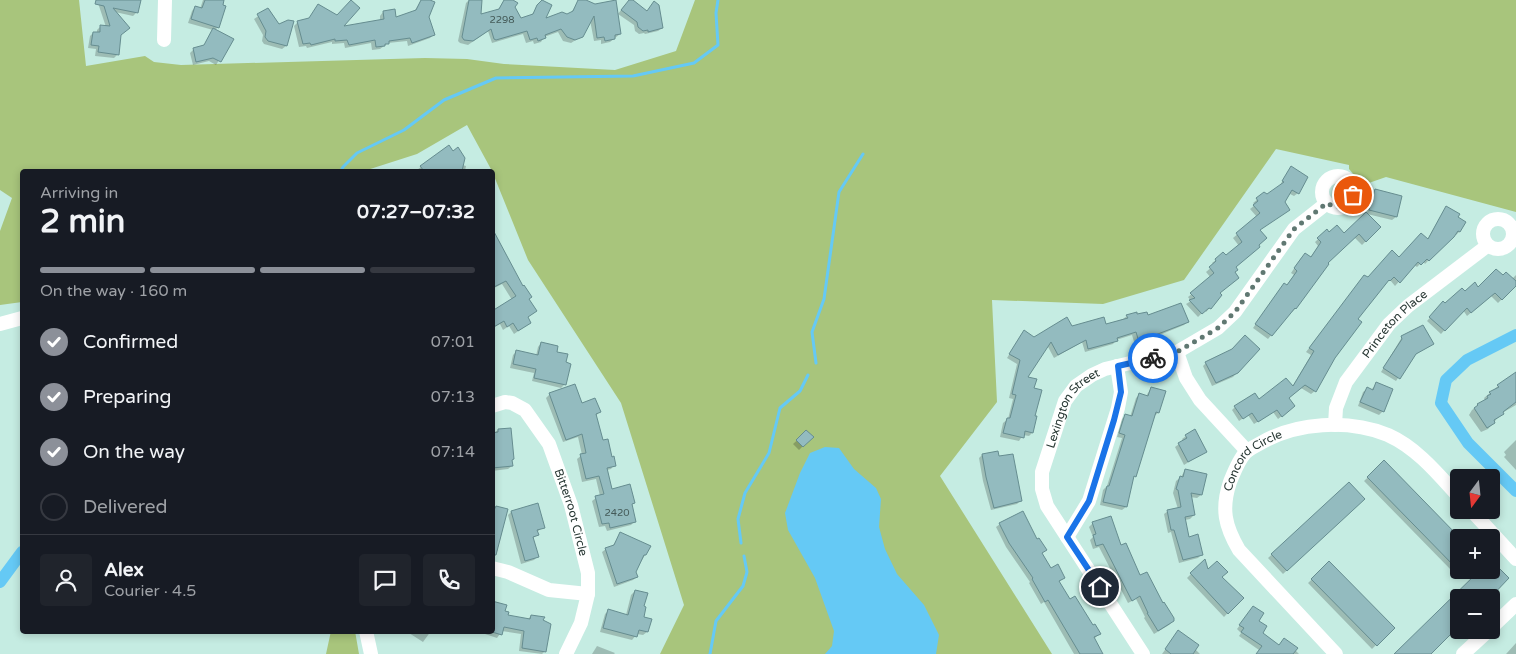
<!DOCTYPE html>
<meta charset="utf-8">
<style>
body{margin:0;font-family:"Varela Round",sans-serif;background:#20242c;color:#f1f3f6;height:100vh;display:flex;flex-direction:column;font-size:19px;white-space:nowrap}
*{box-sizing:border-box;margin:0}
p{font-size:16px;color:#9ea1a6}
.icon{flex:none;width:28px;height:28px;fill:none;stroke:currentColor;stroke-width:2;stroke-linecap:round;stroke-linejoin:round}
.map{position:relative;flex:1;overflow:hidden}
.details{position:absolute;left:20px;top:169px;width:475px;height:465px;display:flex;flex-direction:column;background:#171b24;border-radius:5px;box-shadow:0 2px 8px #0003}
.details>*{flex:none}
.needle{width:32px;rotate:195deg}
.tools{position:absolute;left:1450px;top:469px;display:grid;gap:10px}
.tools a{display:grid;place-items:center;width:50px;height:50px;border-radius:5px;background:#171b24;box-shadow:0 2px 8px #0003;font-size:25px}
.pin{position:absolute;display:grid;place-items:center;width:42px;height:42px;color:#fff;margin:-21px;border:2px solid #fff;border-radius:50%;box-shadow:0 1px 5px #0007}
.courier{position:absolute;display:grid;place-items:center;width:50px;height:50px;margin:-25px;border:4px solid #1a73e8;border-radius:50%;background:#fff;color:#222;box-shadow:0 1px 6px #0007}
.overview em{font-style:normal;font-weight:700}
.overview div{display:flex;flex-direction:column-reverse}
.overview{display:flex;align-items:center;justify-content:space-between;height:85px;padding:0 20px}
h1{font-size:32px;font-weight:700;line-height:38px}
.bar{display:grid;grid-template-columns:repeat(4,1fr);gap:8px 5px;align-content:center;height:60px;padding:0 20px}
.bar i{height:6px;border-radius:4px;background:#363941}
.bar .on{background:#8c9099}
.bar p{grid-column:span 4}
.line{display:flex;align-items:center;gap:12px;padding:0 20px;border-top:1px solid #363941}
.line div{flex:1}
.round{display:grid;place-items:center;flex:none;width:52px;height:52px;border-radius:5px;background:#20242c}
ol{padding:0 20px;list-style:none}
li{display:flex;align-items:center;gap:15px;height:55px}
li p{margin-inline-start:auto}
li .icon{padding:5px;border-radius:50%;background:#8c9099;color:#fff;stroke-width:4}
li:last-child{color:#9ea1a6}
li i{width:28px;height:28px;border:2px solid #363941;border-radius:50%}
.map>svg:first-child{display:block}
</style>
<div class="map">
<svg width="1516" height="654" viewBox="0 0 1516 654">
<rect width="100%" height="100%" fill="#c5ece2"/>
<path fill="#a8c57c" d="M0 0H79L86 66 145 56 154 62 181 65 425 58 467 59 504 64 615 70 676 51 695 0H1516V212L1386 177 1363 185 1349 169V165L1276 149 1184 280 1103 304 992 300 997 402 940 476 1052 654H660L684 605 621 403 528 260 492 171 467 125 417 154 364 171H22V302L0 305V231L12 198 0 190Z
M331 631H355L359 654H326Z"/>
<path fill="#65c9f5" d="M825 447 839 448 854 469 876 488 881 499 879 527 885 549 897 574 924 605 939 635 936 654H825L832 646 834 631 815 578 788 530 785 513 800 473 810 453Z"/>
<path fill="#0003" d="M97 0H134L136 13 133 16 115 12 120 36 118 54 114 58 95 56 96 49 88 48 90 36 93 33H97V30L101 26 106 27Z
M203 0H222L218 27 215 30 232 40 216 65 209 61 193 65 190 53 193 50 203 47 213 30 188 23 192 11 195 7 200 9Z
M421 0H428V17L433 35 430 38 408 46 407 41 388 43 380 49 372 50 371 43 345 48 344 43 332 44V42L307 48 306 46 299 47 294 26 298 22 341 27 380 21V16L383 12 395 19 414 12Z
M469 0 480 16 498 10 504 0H510L521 20 531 16 541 1 551 5 544 21 571 13 577 3 582 0 620 34 610 42 601 44V40L594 41 590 20 582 36 571 43 563 41 558 32 544 37 541 42 534 44 533 41 526 43 523 34 492 43 488 31 468 45 460 43 458 41 466 3Z
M624 6 662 28 658 31 645 34 644 33 639 34 635 31 634 25 618 14Z
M269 9 279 25 292 22 286 46 282 49 264 44 262 41 263 35 254 19Z
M462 165 466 166 465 171 417 170 421 167Z
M1291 167 1298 193 1294 196 1288 193 1259 230 1219 293 1221 296 1206 312 1205 310 1198 317 1186 304 1191 301 1188 297 1211 278 1206 272 1214 265 1212 263 1216 260 1226 256 1239 246 1233 238 1257 217 1250 209 1255 205 1253 203 1264 194 1266 196 1281 186 1280 185Z
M1375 190 1396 217 1392 220 1367 214 1380 227 1362 245 1354 237 1326 264 1296 308 1292 312 1291 311 1268 339 1253 328 1281 288 1286 286 1294 275 1291 273 1301 258H1310L1318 246 1315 242 1327 231 1329 234 1344 235 1367 213 1371 194Z
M1446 207 1456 218 1464 222 1459 232 1456 235 1454 234 1425 264 1423 261 1417 267 1414 265 1395 286 1390 280 1385 283 1356 319 1315 391 1311 394 1301 388 1287 399 1290 410 1278 419 1273 412 1254 424 1248 415 1239 421 1232 410 1235 407 1259 401 1292 387 1311 355 1306 352 1361 280 1367 279 1427 240Z
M492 235 535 311 527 318 530 323 514 334 509 326 503 330 500 324 492 328V312L512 300 502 284 492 289Z
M1516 275V285L1498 303 1491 296 1467 316 1463 310 1441 334 1427 321 1443 303 1445 304 1465 292 1478 288 1503 277 1512 279Z
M1127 316 1188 321 1184 325 1135 345 1132 335 1116 340 1113 344 1085 352 1082 342 1054 358 1047 345 1026 377 1033 389 1034 417 1032 433 1029 436 1023 435 1019 441 1000 437 1003 423 1008 419 1013 399 1009 398 1017 364 1007 358 1021 335 1034 338 1072 328 1105 325 1123 319Z
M1402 337 1432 344 1413 356 1396 381 1381 372Z
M541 343 555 352 565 384 561 388 532 381 534 373 510 368 513 355 517 351 536 356 538 347Z
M1258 349 1233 377 1212 386 1203 366 1206 363 1232 350Z
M1516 378V405L1502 413 1488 429 1481 432 1469 415 1472 410 1485 400 1484 398 1498 386Z
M1376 384 1383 411 1379 415 1358 406 1363 392 1367 389 1371 390Z
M1151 388 1164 392 1158 413 1153 417 1133 478 1126 507 1122 510 1100 505 1103 490 1107 486 1122 438 1117 437 1122 419 1126 415 1130 417 1136 398 1140 394 1146 396Z
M550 394 599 412 596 416 602 441 614 465 611 469 607 470 611 491 634 503 631 505 635 521 631 525 607 531 605 526 599 527 592 501 596 498 600 496 596 479 582 482 577 459 582 455 578 437 563 442 546 398Z
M498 430 512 466 508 469 492 471V434Z
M806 432 812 437 799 450 793 444Z
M1186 436 1206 451 1184 465 1175 447 1183 441 1182 439Z
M1516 440V470L1504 457 1506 455 1504 452Z
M982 455 1021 500 1017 504 991 510 983 481 979 458Z
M1384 462 1459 565 1452 571 1364 481Z
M1185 470 1205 475 1201 495 1197 498 1190 497 1194 515 1190 519 1185 520 1188 538 1202 554 1198 558 1179 563 1171 532 1168 533 1164 514 1168 511 1178 509 1173 493 1176 481 1181 477Z
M1349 484 1363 499 1283 574 1268 558Z
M511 512 543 527 537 532V535L532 539 537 557 534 560 521 564 508 515Z
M1093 523 1121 547 1140 577 1173 621 1169 625 1154 634 1144 618 1145 617 1136 599 1128 603 1099 547 1093 549 1090 540 1093 537 1089 527Z
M1000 524 1041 553 1051 569 1064 578 1059 582 1069 601 1099 634 1094 639 1102 654H1074L1044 602 1041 604 1029 583 1030 582 1006 547 996 527Z
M620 534 645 555 635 572 637 577 633 580 614 587 602 552 606 549 612 547Z
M1204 561 1207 572 1221 577 1242 598 1224 617 1187 578Z
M1329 563 1393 628 1372 649 1308 583Z
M635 591 643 607 642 618 650 620 647 632 643 635 637 634 632 640 600 632 605 614 608 611 626 615 631 595Z
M1253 608 1261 633 1279 646 1295 650 1299 654H1256L1259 650 1239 636 1241 633 1237 629Z
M504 611 506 616 527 620 531 616 542 621 545 651 542 654 519 651 521 634 502 631 497 638 476 631H492Z
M410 631H431L423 642 409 633Z
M1175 636 1195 649 1200 654H1162Z
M1516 643V654H1506Z
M597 646 615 653 614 654H592Z"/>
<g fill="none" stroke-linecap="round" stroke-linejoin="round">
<path stroke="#65c9f5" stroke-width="3" d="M341 171 343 167 357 153 404 130 444 100 496 78 633 76 694 63 718 45 716 13 718 0
M816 363 812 332 824 299 839 192 863 154
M741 543 738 519 745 493 769 453 780 408 800 391 808 375
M710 654 716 621 743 586 747 572 744 556"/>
<path stroke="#65c9f5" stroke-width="12" d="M1516 335 1467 360 1446 380 1441 403 1468 443 1516 491
M0 582 22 552"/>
</g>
<path fill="#93bbbf" stroke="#668d90" d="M96 0H141L138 13 113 8 130 28 121 35 119 55 98 52 99 46 91 45 93 32H100V25L110 26 104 6 95 4Z
M205 0H224L223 5 226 6 219 28 191 19 195 6 202 8Z
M351 0 360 8 344 26 384 19 383 11 395 9 396 17 416 10 421 0H430L435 2 429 17 435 35 412 43 410 38 389 41V44H385V46L376 47 375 40 349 45 347 40 335 41V39L311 45 310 43 303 44 297 21 309 18 318 4 337 15Z
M469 0H482L481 14 499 9 504 0H513L518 3 515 7 521 18 533 14 537 5 542 0 552 5 546 18 562 12 567 14 573 11 578 0H586L595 4 616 0 621 34 615 35V39L605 41 604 37 597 38 594 16 583 37 575 40 567 37 561 29 545 35 546 38 538 41 537 38 530 40 527 31 496 40 494 39 491 29 473 41 464 40 462 37Z
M629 0H633L647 11 654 1 659 5 663 28 648 32V30L643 31 638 27 637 22 621 10Z
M268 8 279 24 288 20 294 21 287 46 268 41 265 37 266 31 257 14Z
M213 28 234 39 221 62 213 58 196 62 193 48 204 45Z
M449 145 453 151 458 147 465 158 462 171H424L420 166Z
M1291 166 1308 177 1299 194 1292 190 1285 202 1290 210 1260 230 1267 238 1259 245 1260 247 1236 267 1238 270 1235 272 1239 278 1220 293 1222 295 1211 309 1209 308 1202 314 1189 300 1195 298 1190 293 1214 273 1209 267 1216 261 1215 259 1223 252 1226 255 1242 242 1236 233 1260 213 1253 205 1258 201 1256 198 1264 192 1267 194 1284 182 1282 181Z
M1375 189 1402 196 1397 217 1369 210Z
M1446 206 1460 214 1458 217 1466 222 1460 232 1458 231 1454 237 1429 261 1427 259 1421 265 1418 262 1400 283 1394 277 1390 281 1389 280 1358 319 1362 322 1335 358 1316 392 1305 385 1289 398 1295 406 1282 417 1277 410 1258 422 1252 413 1243 419 1234 406 1255 393 1259 399 1286 378 1293 386 1314 351 1309 348 1364 275 1368 277 1392 250 1399 257 1421 233 1428 239Z
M1366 212 1381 227 1366 242 1359 234 1328 263 1329 264 1296 309 1295 308 1272 336 1255 324 1284 283 1287 285 1297 271 1294 268 1305 253 1311 257 1321 242 1317 238 1327 229 1329 232 1337 225 1344 233Z
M492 228 523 286 524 285 532 297 529 299 537 311 528 317 531 323 518 331 513 323 507 327 504 321 492 328V311L516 296 506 281 492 288Z
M1496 269 1503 275 1506 272 1516 281V286L1502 300 1495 293 1471 313 1467 308 1445 331 1429 317 1443 301 1445 303 1462 288 1465 291 1475 282 1478 287Z
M1181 303 1189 322 1150 337V339L1139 342 1136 332 1117 338 1118 341 1088 349 1086 340 1058 355 1051 342 1028 377 1037 379 1034 388 1042 390 1035 416H1037L1033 433 1025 431 1024 438 1003 433 1007 418H1010L1016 395 1012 394 1020 360 1009 354 1024 330 1034 337 1067 317 1072 326 1104 317 1106 324 1128 318 1126 315 1137 312V314L1147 312 1148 315Z
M1423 325 1434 344 1416 354 1400 379 1383 368 1402 339 1401 336Z
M1245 335 1260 349 1238 373 1216 383 1205 362 1232 349Z
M541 342 558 346 557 352 568 354 566 362 571 364 566 385 534 378 536 369 513 364 516 350 538 355Z
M1516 372V402L1503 412 1504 414 1494 420 1495 423 1487 428 1474 408 1478 405 1477 404 1488 398 1487 396 1491 394 1489 392 1499 387 1497 385Z
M1376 382 1393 389 1384 412 1360 402 1367 387 1373 390Z
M575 384 582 403 595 398 601 412 596 414 603 440 608 439 612 457 614 456 616 466 607 468 612 489 630 484 635 503 632 504 636 522 610 528 609 523 602 524 595 496 604 494 599 476 586 479 580 454 586 453 582 434 566 440 549 393Z
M1151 387 1166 391 1159 413 1156 412 1136 477 1134 476 1127 507 1103 502 1107 486H1109L1125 435 1119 433 1125 414 1132 416 1139 393 1148 396Z
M511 428 514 459 512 460 513 466 492 468V433L498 432V429Z
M1195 429 1207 452 1188 462 1178 443 1187 438 1185 435Z
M806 430 814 437 803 447 796 440Z
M998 451 999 456 1013 454 1022 501 994 508 986 477 982 454Z
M1384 460 1459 537V571L1367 477Z
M1185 469 1207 474 1202 495 1191 493 1195 515 1185 517 1189 537 1198 534 1203 555 1183 560 1174 530H1171L1167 510 1181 507 1178 490 1176 489 1180 476 1183 477Z
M1349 482 1365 499 1287 571 1271 554Z
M538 503 545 528 537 530 539 535 533 537 539 557 525 561 511 511Z
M496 506 508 509 496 555H492V510H494Z
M1023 511 1037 539 1039 538 1047 550 1042 553 1051 568 1058 564 1065 578 1059 581 1070 599 1075 596 1093 625 1095 624 1101 634 1094 637 1103 654H1080L1048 600 1045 602 1032 579 1033 578 1009 543 999 523Z
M1111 516 1121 545 1126 543 1140 575 1147 572 1163 603 1164 602 1174 618V621L1158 631 1147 613H1148L1140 596 1132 601 1103 544 1096 546 1093 535 1096 534 1092 522Z
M620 532 651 546 646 555H644L636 572 638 577 617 584 605 548 614 545Z
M1205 559 1208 569 1217 561 1228 572 1222 577 1244 598 1228 614 1190 573Z
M1491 560 1509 578 1490 598H1459V626L1431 654H1394L1480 570H1491Z
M1329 561 1395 628 1377 646 1311 579Z
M635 590 648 593 644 606 646 607 644 617 652 619 648 632 639 630 637 637 603 628 608 609 628 615Z
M492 601 507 605 505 611 509 612 508 615 530 619 531 615 545 617 543 620 551 624 546 652 522 648 524 631 504 627 502 635 492 632Z
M1253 606 1264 613 1259 621 1267 626 1263 633 1279 645 1284 638 1298 648 1293 654H1256L1262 646 1241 632 1244 628 1239 625Z
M1178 630 1199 645 1193 654H1171L1165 649Z"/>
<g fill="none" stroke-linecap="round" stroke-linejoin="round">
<g stroke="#fff" stroke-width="14">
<path d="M164 40 165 0"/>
<circle cx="1338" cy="192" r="16"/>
<circle cx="1498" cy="234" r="15"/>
<path d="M0 324 22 318"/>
<path d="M1177 352 1186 378 1200 400 1247 451"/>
<path id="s1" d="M492 406 505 402 512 403 525 410 549 444 571 505 588 573V594L581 623 566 654"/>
<path id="s2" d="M1335 425 1336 408 1346 382 1389 324 1408 306 1487 246"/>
<path d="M1471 510 1516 559"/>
<path d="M1067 537 1089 501 1118 408 1121 392 1117 366"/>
<path d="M492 568 508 572 549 590 588 594"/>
<path d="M1491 628 1516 604"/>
<path d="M366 631 371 654"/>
<path id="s3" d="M1143 654 1047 506 1042 489V472L1065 401 1076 386 1092 375 1105 369 1177 352 1218 328 1235 312 1294 229 1327 203"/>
<path id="s4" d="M1336 654 1239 550C1225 526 1221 509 1230 482 1234 472 1239 459 1246 452 1250 449 1255 446 1259 444 1296 422 1348 419 1388 435 1417 448 1438 474 1459 497"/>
<path d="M1463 654 1489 630"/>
</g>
</g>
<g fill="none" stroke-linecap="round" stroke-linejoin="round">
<path stroke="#607872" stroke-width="5" stroke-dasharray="0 9" d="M1153 358 1177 352 1218 328 1235 312 1294 229 1327 203C1338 210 1349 207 1353 195"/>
<path stroke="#1a73e8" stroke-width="6" d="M1100 587 1067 537 1089 501 1114 420 1121 392 1118 366 1153 358"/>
</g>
<g text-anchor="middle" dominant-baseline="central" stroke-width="5" stroke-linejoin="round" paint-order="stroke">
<g font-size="10" fill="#445a58">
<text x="502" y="20">2298</text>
<text x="617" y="513">2420</text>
</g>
<g font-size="12" fill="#293935" stroke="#d2faef">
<text stroke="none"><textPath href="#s2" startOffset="121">Princeton Place</textPath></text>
<text stroke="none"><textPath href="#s3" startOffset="284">Lexington Street</textPath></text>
<text stroke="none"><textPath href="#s4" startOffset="246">Concord Circle</textPath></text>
<text stroke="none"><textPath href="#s1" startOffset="149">Bitterroot Circle</textPath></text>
</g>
</g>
</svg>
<div class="tools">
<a><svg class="needle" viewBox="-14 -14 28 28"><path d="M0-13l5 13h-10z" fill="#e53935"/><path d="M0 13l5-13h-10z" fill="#9ea1a6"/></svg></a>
<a>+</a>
<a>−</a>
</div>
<div class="pin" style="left:1353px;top:195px;background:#ea580c"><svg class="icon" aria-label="bag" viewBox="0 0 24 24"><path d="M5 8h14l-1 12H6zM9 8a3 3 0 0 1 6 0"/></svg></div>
<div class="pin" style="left:1100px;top:587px;background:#1f2937"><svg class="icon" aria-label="home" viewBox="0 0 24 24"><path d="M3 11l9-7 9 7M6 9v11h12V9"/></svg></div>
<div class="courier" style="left:1153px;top:358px"><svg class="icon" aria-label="bike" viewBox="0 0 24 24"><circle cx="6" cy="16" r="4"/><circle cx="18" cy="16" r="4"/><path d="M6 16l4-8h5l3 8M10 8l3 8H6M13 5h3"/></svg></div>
<section class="details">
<div class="overview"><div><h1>2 min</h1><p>Arriving in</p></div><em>07:27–07:32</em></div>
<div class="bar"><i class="on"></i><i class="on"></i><i class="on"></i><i></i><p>On the way · 160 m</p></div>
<ol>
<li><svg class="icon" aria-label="check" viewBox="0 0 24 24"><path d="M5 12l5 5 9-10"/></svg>Confirmed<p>07:01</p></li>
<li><svg class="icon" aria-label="check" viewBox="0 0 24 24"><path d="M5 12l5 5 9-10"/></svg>Preparing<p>07:13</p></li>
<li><svg class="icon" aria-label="check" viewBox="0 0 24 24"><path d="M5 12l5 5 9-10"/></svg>On the way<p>07:14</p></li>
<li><i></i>Delivered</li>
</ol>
<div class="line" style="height:90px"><a class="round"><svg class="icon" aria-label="person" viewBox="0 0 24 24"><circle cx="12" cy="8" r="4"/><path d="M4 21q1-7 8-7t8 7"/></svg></a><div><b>Alex</b><p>Courier · 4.5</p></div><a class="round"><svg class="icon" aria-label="chat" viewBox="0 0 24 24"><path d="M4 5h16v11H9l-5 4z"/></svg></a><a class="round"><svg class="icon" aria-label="phone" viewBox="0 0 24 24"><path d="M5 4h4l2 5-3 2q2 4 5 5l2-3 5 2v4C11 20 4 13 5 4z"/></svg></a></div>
</section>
</div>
